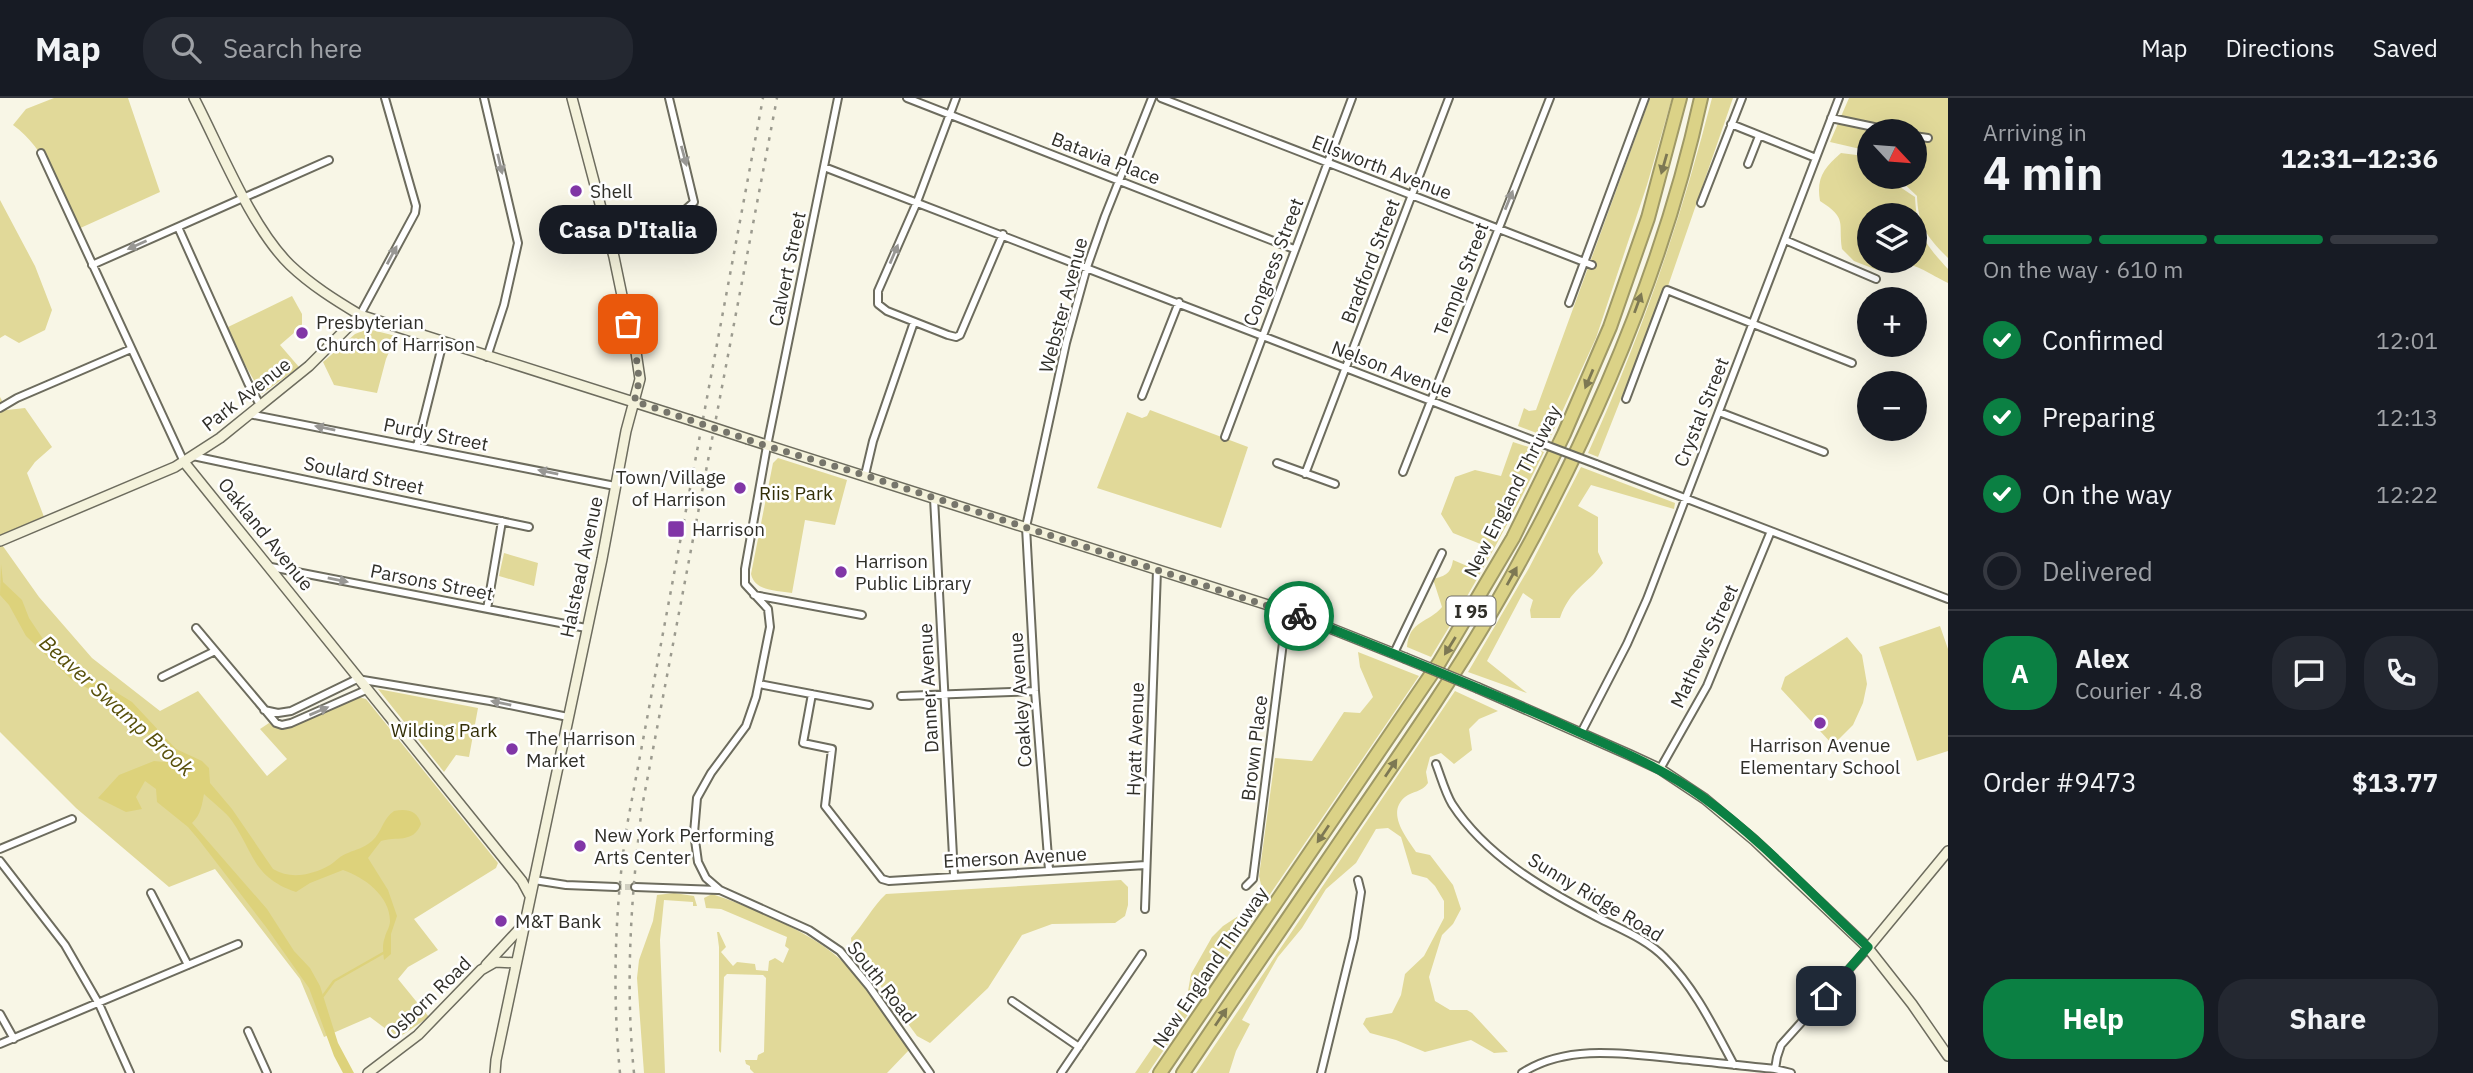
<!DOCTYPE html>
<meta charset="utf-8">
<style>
body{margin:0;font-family:"IBM Plex Sans",sans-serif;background:#242831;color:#f1f3f6;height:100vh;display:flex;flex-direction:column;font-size:26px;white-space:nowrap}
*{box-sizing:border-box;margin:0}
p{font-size:23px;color:#9ea1a6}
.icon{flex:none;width:38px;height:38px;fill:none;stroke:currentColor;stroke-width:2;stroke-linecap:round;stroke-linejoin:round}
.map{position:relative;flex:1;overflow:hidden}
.side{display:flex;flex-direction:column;background:#171b24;width:525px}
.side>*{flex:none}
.needle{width:46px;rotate:116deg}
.controls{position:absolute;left:1857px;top:21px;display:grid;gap:14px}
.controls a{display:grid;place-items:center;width:70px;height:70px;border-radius:50%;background:#171b24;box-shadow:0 7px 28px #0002;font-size:35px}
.pin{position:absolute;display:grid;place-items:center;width:60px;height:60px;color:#fff;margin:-30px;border-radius:14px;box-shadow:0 4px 10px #0006}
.courier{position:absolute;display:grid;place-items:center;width:70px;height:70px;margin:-35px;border:5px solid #0b8043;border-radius:50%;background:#fff;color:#222;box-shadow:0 2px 9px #0007}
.bubble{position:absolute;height:49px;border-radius:24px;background:#171b24;box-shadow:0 7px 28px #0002;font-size:23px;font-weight:800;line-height:49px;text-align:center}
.headline em{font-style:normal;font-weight:800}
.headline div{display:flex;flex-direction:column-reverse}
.headline{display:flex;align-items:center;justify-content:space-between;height:119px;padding:0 35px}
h1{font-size:46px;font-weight:800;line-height:52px}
.bar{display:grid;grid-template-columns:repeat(4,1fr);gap:10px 7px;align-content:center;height:84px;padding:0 35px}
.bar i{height:9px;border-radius:5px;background:#363941}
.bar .on{background:#0b8043}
.bar p{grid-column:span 4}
.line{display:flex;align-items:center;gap:18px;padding:0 35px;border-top:2px solid #363941}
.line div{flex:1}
.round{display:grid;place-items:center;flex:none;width:74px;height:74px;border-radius:28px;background:#242831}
ol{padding:0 35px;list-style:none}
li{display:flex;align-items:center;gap:21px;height:77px}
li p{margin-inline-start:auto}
li .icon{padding:7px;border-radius:50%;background:#0b8043;color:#fff;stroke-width:4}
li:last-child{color:#9ea1a6}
li i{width:38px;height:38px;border:4px solid #363941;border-radius:50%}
.cta{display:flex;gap:14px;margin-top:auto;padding:14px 35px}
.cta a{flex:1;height:80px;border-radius:28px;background:#0b8043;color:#fff;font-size:28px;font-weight:800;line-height:80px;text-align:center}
.cta a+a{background:#242831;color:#f1f3f6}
header{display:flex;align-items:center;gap:42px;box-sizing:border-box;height:98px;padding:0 35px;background:#171b24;border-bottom:2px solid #363941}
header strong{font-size:33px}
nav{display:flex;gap:38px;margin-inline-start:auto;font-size:24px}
.search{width:490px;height:63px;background:#242831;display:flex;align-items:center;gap:18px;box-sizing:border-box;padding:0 24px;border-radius:28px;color:#9ea1a6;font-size:26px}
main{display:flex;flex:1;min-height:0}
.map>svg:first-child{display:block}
</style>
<header>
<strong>Map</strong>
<div class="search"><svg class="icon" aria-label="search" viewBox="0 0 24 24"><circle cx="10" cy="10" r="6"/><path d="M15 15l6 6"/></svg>Search here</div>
<nav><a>Map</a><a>Directions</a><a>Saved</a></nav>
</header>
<main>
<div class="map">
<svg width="1948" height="975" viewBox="0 0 1948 975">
<rect width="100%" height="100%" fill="#f8f6e6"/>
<path fill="#e1d999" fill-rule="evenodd" d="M54 0H128L160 94 76 132C59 95 47 51 13 27L26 11Z
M1650 0H1672L1647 87 1596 240 1550 340 1518 328 1524 310 1529 313 1536 312Z
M1712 0H1733L1668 188 1664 192 1598 359 1588 355C1640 241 1681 122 1712 0Z
M1849 0H1948V160C1928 140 1918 128 1917 98L1897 79H1914V33H1869V53L1830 44Z
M1841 55 1864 58 1869 64V79H1885L1915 99C1917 135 1924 145 1948 171V185C1921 172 1909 157 1877 172L1854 163 1842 151C1838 124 1848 121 1820 103 1816 80 1824 70 1841 55ZM1869 117H1914V163H1869Z
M0 102 35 168 52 212 45 232 19 245 5 237 0 240Z
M292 198 302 216V228L280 247 299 269 262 296 240 258 228 229Z
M368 231 396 238 386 261 377 295 334 287 323 264 355 236Z
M0 299 7 312 25 310 52 349 35 364 27 375 46 424 0 443Z
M1150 312 1248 349 1221 430 1097 390 1127 314 1142 320 1147 318Z
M1513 344 1544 354C1510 424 1472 492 1431 559L1407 549C1409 522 1429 525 1442 509L1433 481C1446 478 1451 475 1453 462L1472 470 1483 447 1453 435 1441 416 1455 379 1475 372 1501 378Z
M778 360 847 382 835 427 805 422 792 495C777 492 755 494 751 476L773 365Z
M1581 369 1675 405 1674 411 1591 387 1578 408 1598 419V454L1603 465C1586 488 1570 491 1560 520H1531L1530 512 1533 502 1523 495 1487 563 1527 595 1468 574 1529 470Z
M0 444 39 499 92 560 160 613 198 593 267 678 287 661 260 631 269 625 283 632 357 599 366 601 498 765 496 770 414 821 438 852 408 869 398 881 429 919 398 940 370 919 324 939 300 881 215 771 169 789 76 710 0 634Z
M504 455 538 465 534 488 499 478Z
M1940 528 1948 551V653L1917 663 1879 549Z
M1847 539 1862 557 1867 586 1863 605 1853 627 1833 647 1781 591 1785 579Z
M1358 554 1419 578 1148 975H1135L1187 899 1191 876 1212 839 1223 828 1246 813 1262 791 1259 778 1275 660 1312 663 1344 614 1360 615 1373 599 1360 569Z
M378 591 478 610 469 659 456 657 444 674Z
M1455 593 1498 613 1479 621 1469 631 1472 652 1454 666 1441 655 1430 659 1426 674 1428 685C1422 694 1413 693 1405 699 1386 715 1406 739 1416 754L1430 757 1453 787 1461 811 1453 826 1442 837 1429 879 1435 903 1450 912H1467L1472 915 1508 954 1494 955 1471 942 1425 954 1396 942 1370 935 1363 926 1366 920 1392 915 1401 897 1405 876 1424 858 1444 820V803L1435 788 1427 780 1412 776 1401 739 1388 730 1376 731 1356 765 1326 791 1302 830 1278 859 1242 922 1250 926 1236 953 1229 975H1196Z
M1121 782 1128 789V807L1125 818 1115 825 1052 826 1022 837 988 890 930 945 917 938 852 849 851 840C864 826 872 809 886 796Z
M674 795 694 798 697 808H693V804L664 802 660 842 665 975H644L637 880 639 862 653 823 657 797Z
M712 796C751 809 816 836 844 865 870 891 888 922 909 952L887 975H754L750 971V968L746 966 745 962H757L758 957 764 954 766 880 763 877 727 876 724 879 721 955 719 953V849L717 834H719L726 849 721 854 733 868 737 864 755 866 756 872 768 873 769 863 775 860 783 865 789 851 785 848 787 839 721 811 706 810 704 800Z"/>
<path fill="#ddd27b" d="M1 466 3 484 22 502 29 520 45 544 93 580 132 604 176 651 202 663 209 670 210 685 232 711 273 771C291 782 312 777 330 767 336 763 341 757 348 755 357 751 364 750 372 743 382 734 383 720 394 713 407 710 418 713 421 726 413 746 396 738 381 743L368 760 388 792 397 818 391 836V856L384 862C383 854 382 846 385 839 386 834 390 829 390 823 390 798 364 779 343 772L310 785 296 794C253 779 255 757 232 723 225 713 213 705 204 696 202 706 201 717 192 725L267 811 294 853 310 870 320 888 338 945 354 975H343L334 958 309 890 266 829 199 742 188 729 157 704 156 691 145 683 136 699 142 711 126 714 98 700 119 677 154 663 164 664 165 655 123 609 72 582 26 538 9 507 0 497Z"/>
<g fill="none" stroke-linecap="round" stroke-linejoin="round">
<path stroke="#ddd27b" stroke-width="2.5" d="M323 898 334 883 385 854"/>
<path stroke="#d0cec0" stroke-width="6" stroke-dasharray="6 3" stroke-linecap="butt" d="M616 789H635"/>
<g stroke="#6d6c5e" stroke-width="10">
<path id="street" d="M484 0 518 145 504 207 487 259
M838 0 767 348 745 471V486L768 511 770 529 756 599 746 628 711 675 697 700 694 735 698 764 706 780 720 792 809 832 840 853 869 888 930 975
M907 0 1294 151
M956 0 917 104 878 193V206L887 213 948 237 956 239 960 237 1003 136
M1161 0 1592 167
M1831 20 1893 33
M1731 26 1816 60
M1914 38 1928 40
M41 55 184 364
M1748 66 1759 38
M824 69 1535 343
M1701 105 1742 0
M178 129 248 285 260 307
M606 131 685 112 694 104 669 0
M1785 142 1876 181
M92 167 329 62
M1569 205 1645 0
M360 217 415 115 416 108 385 0
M1142 298 1179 204
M1626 301 1667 192 1852 265
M0 310 17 300 131 251
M1719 314 1824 354
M249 316 615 388
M1225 339 1352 0
M417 348 443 244
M193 358 529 429
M1277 365 1335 386
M1596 366 1948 501
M1403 374 1550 0
M1305 376 1449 0
M865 377 873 343 914 224
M934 400 954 777
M271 469 586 530
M754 497 862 517
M487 511 502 423
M196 530 276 625 282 627 291 625 366 592
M1394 555 1442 455
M162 579 215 553
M759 586 869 607
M812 596 803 645 832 651 825 708 882 781 889 783 1146 767
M901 598 1035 593
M264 612 278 615 291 613 357 581 490 603 568 619
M1581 635 1627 546 1647 501 1839 0
M1436 666C1441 679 1445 694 1452 706 1486 758 1543 791 1597 819 1620 831 1647 841 1665 860 1695 890 1714 930 1734 967
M1660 671 1707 588 1771 433
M0 751 72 721
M0 763 65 847 99 906 130 975
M1049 772 1035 593 1026 429 1066 245 1087 169 1105 118 1152 0
M534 782 566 787 616 789
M1246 788 1253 781 1287 513
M635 789 718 792
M151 795 188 867
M1145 811 1157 472
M1012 903 1079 949
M0 916 14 941
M248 933 267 975
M0 946 238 846
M1775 971 1777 959 1781 947 1868 850
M1061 975 1142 856
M1321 975 1354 840 1361 794 1358 782
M1522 975C1567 945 1629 956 1679 961 1711 964 1743 968 1775 971L1791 975"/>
</g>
<g stroke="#6d6c5e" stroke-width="12">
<path id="secondary" d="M194 0C220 50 251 129 290 167 311 187 335 202 360 217L690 322
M748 341 1287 513 1405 560
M184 364 522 783 530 798
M0 443 175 369 220 340 309 268 360 217
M1478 590 1630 657 1660 671 1705 701 1754 742 1868 850 1912 906 1948 958
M1868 850 1948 753
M486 867 524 826
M368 975 418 937 481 872 495 864 516 865
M495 975 496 962 602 461 626 333 640 281 636 254 630 236 614 159 572 0"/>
</g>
<g stroke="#9f9966" stroke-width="16">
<path id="highway" d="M1160 975 1439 565 1513 440 1564 336 1610 229 1648 120 1680 0
M1183 975C1242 887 1302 800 1362 712 1405 649 1449 586 1488 520 1582 359 1661 183 1701 0"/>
</g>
<use href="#street" stroke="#fff" stroke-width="6"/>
<use href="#secondary" stroke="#f4f2db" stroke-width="9"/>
<use href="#highway" stroke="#dbd287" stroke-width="12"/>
<path stroke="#9c9b8f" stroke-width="2.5" stroke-dasharray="3.5 7" stroke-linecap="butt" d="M620 975C612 894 615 813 626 733L763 0
M634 975C625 886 631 798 642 709L777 0"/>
<g stroke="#6d6c5e" stroke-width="10" stroke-linecap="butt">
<path id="street-bridge" d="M1535 343 1596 366"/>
</g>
<g stroke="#6d6c5e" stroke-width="12" stroke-linecap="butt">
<path id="secondary-bridge" d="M690 322 748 341
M1405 560 1478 590"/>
</g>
<use href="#street-bridge" stroke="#fff" stroke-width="6"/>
<use href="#secondary-bridge" stroke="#f4f2db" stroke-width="9"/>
</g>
<defs><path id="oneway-solid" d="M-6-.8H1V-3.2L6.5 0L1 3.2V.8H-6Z" transform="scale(1.75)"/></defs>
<g fill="#989794">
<use href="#oneway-solid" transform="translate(684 58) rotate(75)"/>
<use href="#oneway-solid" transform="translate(500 66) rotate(77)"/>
<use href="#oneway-solid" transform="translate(1509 102) rotate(-68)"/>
<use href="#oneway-solid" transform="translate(137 147) rotate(156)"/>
<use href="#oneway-solid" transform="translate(894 156) rotate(-67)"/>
<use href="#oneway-solid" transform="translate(392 157) rotate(-62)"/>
<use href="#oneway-solid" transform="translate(325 330) rotate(-169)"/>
<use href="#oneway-solid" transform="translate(548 374) rotate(-168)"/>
<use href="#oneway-solid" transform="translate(338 482) rotate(11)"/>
<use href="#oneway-solid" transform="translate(501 605) rotate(-168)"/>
<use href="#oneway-solid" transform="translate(319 613) rotate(-23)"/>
</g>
<g fill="#7d7853">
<use href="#oneway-solid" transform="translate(1664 66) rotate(106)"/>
<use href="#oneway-solid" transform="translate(1638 205) rotate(-70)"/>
<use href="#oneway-solid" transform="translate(1589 281) rotate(113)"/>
<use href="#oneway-solid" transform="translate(1512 478) rotate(-61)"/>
<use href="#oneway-solid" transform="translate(1450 548) rotate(122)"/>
<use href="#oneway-solid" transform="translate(1391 670) rotate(-56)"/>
<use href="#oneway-solid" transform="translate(1323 736) rotate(124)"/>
<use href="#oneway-solid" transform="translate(1221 919) rotate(-56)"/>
</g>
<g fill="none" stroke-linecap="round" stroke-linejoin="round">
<path stroke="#76756b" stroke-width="7" stroke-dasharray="0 12.6" d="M628 226C633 253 645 276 634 303L767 348 864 377 1299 518"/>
<path stroke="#0b8043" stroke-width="9" d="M1299 518C1387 553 1476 588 1563 627 1611 649 1660 668 1704 700 1762 742 1815 800 1868 849L1826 898"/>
</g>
<g fill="#8136a7" stroke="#fff" stroke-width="2.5">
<circle cx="576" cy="93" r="7"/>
<circle cx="302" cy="235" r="7"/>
<circle cx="740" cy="390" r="7"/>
<rect x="667" y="422" width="18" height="18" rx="3.5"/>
<circle cx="841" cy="474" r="7"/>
<circle cx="1820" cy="625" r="7"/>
<circle cx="512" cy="651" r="7"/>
<circle cx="580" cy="748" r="7"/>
<circle cx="501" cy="823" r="7"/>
</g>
<g text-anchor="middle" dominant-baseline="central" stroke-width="5" stroke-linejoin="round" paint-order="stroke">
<rect fill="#fff" stroke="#6e6d69" stroke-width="2" x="1446.5" y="498.5" width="49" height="29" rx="5"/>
<g font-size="18" font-weight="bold" fill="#302f29">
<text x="1471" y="513">I 95</text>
</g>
<g font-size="19" fill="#302f29" stroke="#fff">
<text transform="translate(1106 60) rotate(21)">Batavia Place</text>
<text transform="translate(1382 69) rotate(21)">Ellsworth Avenue</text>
<text transform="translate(1370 163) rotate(-69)">Bradford Street</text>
<text transform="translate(1273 164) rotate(-69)">Congress Street</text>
<text transform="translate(787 171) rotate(-78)">Calvert Street</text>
<text transform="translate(1461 181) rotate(-69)">Temple Street</text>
<text transform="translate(1063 207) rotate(-75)">Webster Avenue</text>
<text transform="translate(1392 271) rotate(21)">Nelson Avenue</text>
<text transform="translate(246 296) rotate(-38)">Park Avenue</text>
<text transform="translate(1701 314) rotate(-68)">Crystal Street</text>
<text transform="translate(436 336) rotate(11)">Purdy Street</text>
<text transform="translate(364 377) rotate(12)">Soulard Street</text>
<text transform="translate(1512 393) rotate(-63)">New England Thruway</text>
<text transform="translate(266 436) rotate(51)">Oakland Avenue</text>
<text transform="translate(581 469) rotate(-78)">Halstead Avenue</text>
<text transform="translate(432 484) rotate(11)">Parsons Street</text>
<text transform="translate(1704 548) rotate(-65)">Mathews Street</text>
<text transform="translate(928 590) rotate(-93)">Danner Avenue</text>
<text transform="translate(1020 602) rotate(-94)">Coakley Avenue</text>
<text transform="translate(1135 641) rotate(-88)">Hyatt Avenue</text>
<text transform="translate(1254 650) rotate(-83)">Brown Place</text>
<text transform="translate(1015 759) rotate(-3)">Emerson Avenue</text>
<text transform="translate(1596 799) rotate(31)">Sunny Ridge Road</text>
<text transform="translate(1210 869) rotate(-56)">New England Thruway</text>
<text transform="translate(882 884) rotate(52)">South Road</text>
<text transform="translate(428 900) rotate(-44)">Osborn Road</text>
</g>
<g font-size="19" fill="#302f29" stroke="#fff" text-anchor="start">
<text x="590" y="93">Shell</text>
<text x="316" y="224">Presbyterian<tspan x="316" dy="22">Church of Harrison</tspan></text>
<text x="726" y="379" text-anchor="end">Town/Village<tspan x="726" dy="22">of Harrison</tspan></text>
<text x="692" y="431">Harrison</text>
<text x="855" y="463">Harrison<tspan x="855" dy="22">Public Library</tspan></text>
<text x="526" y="640">The Harrison<tspan x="526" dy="22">Market</tspan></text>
<text x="1820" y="647" text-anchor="middle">Harrison Avenue<tspan x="1820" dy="22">Elementary School</tspan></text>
<text x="594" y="737">New York Performing<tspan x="594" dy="22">Arts Center</tspan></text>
<text x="515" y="823">M&amp;T Bank</text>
</g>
<g font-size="19" fill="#332f07" stroke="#fff">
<text x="796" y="395">Riis Park</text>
<text x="444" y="632">Wilding Park</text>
</g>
<g font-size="21" font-style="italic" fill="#58500b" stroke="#fff">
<text transform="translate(117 607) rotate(42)">Beaver Swamp Brook</text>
</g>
</g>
</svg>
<div class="controls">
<a><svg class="needle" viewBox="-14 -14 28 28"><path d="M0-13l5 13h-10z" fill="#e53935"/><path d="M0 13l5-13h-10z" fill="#9ea1a6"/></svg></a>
<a><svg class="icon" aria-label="layers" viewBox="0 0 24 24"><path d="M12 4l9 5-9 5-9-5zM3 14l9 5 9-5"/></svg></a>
<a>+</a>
<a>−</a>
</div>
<div class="pin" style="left:628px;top:226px;background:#ea580c"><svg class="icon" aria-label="bag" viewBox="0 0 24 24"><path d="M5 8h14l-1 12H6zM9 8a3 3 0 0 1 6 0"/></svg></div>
<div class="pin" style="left:1826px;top:898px;background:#1f2937"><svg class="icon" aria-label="home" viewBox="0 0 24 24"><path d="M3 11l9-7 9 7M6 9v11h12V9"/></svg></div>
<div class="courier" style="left:1299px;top:518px"><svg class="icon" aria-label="bike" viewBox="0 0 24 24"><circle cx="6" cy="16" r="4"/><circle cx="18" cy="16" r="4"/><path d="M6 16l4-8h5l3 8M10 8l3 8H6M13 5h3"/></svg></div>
<div class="bubble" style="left:539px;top:107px;width:178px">Casa D'Italia</div>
</div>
<section class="side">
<div class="headline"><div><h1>4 min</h1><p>Arriving in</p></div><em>12:31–12:36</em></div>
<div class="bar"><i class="on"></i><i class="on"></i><i class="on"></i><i></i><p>On the way · 610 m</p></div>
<ol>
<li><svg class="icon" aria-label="check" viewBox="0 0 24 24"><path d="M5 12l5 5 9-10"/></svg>Confirmed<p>12:01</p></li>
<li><svg class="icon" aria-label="check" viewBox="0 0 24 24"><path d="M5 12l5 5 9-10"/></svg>Preparing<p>12:13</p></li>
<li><svg class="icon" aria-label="check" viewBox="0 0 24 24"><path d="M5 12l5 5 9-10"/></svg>On the way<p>12:22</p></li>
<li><i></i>Delivered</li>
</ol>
<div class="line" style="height:126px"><b class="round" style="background:#0b8043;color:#fff">A</b><div><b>Alex</b><p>Courier · 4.8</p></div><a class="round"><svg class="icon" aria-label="chat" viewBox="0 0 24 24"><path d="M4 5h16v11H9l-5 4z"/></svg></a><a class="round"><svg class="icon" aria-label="phone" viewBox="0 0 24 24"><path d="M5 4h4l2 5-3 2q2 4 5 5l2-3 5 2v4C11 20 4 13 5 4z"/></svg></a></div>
<div class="line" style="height:91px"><div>Order #9473</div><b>$13.77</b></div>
<div class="cta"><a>Help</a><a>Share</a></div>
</section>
</main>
